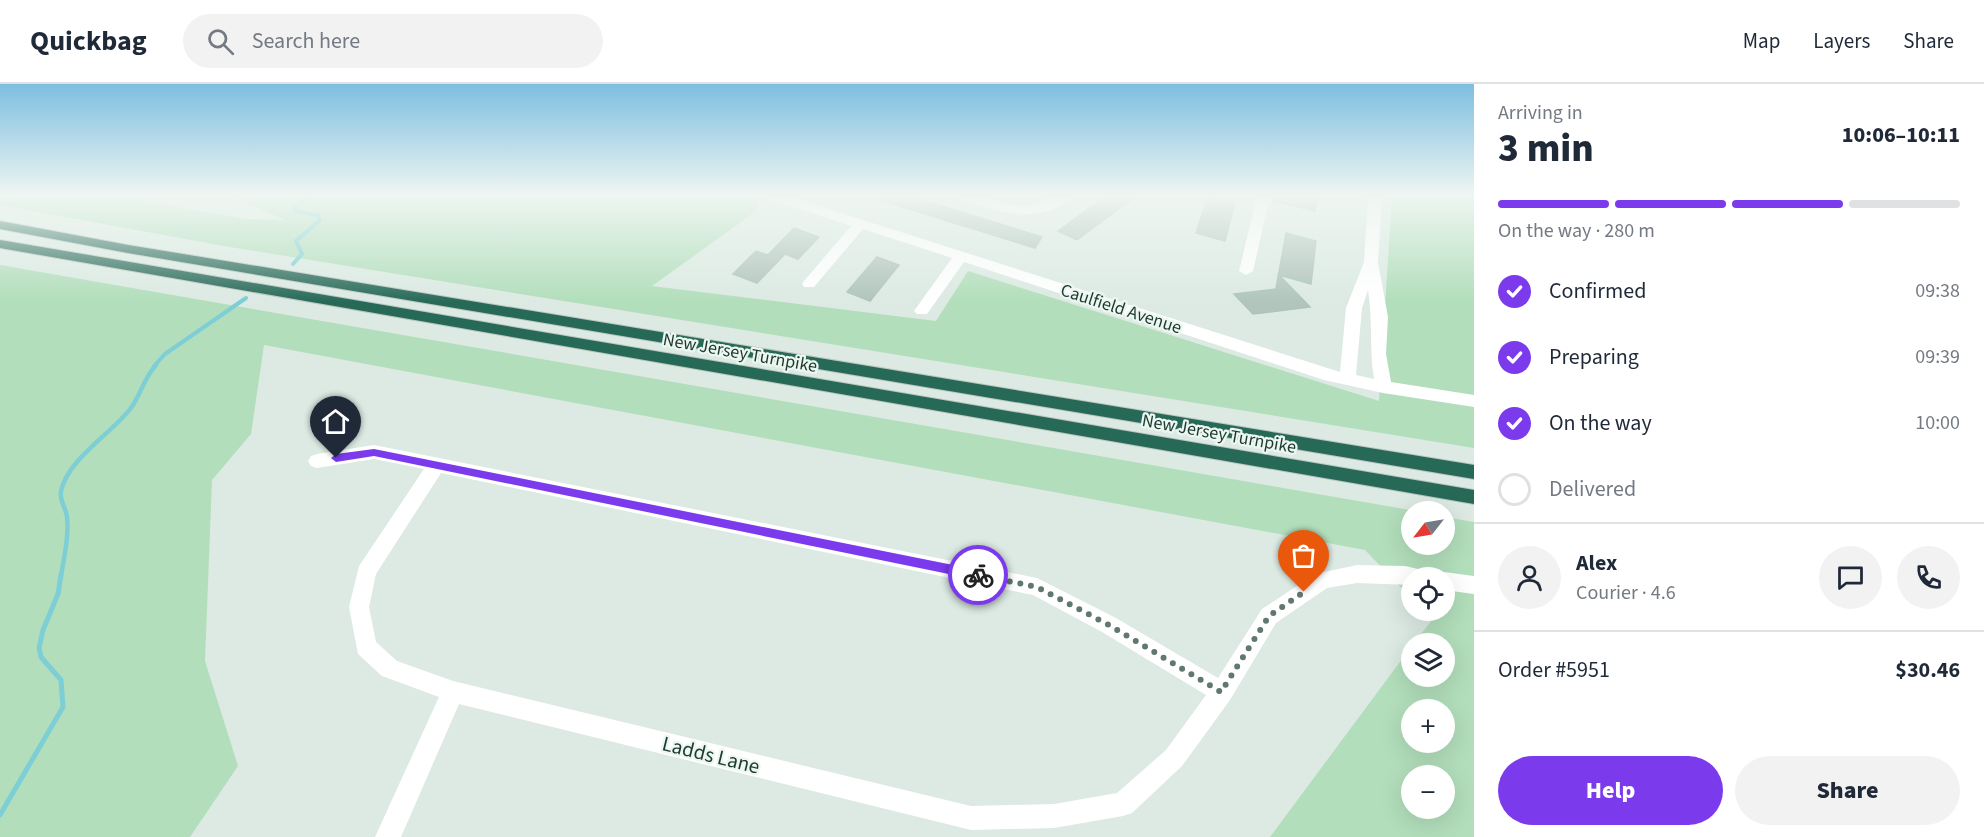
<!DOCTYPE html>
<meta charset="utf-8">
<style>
body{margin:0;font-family:"Source Sans 3",sans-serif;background:#f2f2f3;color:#1f2937;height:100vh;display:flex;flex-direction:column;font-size:22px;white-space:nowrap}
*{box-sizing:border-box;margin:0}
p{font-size:20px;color:#747a83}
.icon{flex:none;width:33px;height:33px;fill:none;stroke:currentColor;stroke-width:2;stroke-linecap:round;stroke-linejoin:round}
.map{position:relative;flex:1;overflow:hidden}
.side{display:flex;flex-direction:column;background:#fff;width:510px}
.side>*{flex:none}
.needle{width:39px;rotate:239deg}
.controls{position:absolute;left:1401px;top:417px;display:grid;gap:12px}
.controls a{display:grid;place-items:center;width:54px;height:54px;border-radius:50%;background:#fff;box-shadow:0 6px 24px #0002;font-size:30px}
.pin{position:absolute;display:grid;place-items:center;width:51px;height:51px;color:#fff;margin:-62px -26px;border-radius:50% 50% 50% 0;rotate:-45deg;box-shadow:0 0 6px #0007}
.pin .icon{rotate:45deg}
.courier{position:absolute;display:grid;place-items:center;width:60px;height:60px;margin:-30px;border:4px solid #7c3aed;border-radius:50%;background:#fff;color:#222;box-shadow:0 2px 8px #0007}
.headline em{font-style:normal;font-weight:800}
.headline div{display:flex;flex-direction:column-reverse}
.headline{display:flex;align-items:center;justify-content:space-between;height:102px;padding:0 24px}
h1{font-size:39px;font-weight:800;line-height:45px}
.bar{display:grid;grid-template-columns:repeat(4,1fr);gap:9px 6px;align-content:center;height:72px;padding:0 24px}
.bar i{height:8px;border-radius:4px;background:#e0e1e3}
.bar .on{background:#7c3aed}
.bar p{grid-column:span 4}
.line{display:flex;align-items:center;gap:15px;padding:0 24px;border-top:2px solid #e0e1e3}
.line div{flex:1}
.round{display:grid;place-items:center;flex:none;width:63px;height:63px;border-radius:32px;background:#f2f2f3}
ol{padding:0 24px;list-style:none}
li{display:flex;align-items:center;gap:18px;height:66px}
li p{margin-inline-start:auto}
li .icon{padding:6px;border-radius:50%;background:#7c3aed;color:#fff;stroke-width:4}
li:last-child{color:#747a83}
li i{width:33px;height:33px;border:3px solid #e0e1e3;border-radius:50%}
.action{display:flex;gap:12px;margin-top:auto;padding:12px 24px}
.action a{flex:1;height:69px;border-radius:36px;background:#7c3aed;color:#fff;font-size:24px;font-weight:800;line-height:69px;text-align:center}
.action a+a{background:#f2f2f3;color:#1f2937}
header{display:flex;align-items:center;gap:36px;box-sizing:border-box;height:84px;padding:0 30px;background:#fff;border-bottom:2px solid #e0e1e3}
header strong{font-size:28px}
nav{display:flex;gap:33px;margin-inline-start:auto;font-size:21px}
.search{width:420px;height:54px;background:#f2f2f3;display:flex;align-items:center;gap:15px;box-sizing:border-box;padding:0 21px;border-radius:33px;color:#747a83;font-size:22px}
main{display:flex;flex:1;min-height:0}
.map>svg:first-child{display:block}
</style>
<header>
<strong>Quickbag</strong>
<div class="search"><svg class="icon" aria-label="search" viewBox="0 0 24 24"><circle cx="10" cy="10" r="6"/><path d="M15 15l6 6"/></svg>Search here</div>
<nav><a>Map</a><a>Layers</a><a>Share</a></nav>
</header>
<main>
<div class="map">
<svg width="1474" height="753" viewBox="0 0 1474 753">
<rect width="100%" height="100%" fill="#dceae3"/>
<path fill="#b2debb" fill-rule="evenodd" d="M0 112H113L247 135 285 136 231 112H761L755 128 652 202 936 237 968 187 1379 317 1392 112H1474V364L224 162 0 121Z
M0 181 1416 427 1412 428V460H1444L1445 433 1474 438V753H1270L1411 563 1412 592H1444V560L1414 559 1432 536 1423 527 1444 526V494H1412L1411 514 1365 466 264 261 251 350 212 396 205 577 238 682 190 753H0ZM1412 626H1444V658H1412ZM1412 692H1444V724H1412Z"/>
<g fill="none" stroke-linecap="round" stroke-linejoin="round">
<path stroke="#7eced5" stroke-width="4" d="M293 180 302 170 296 157 320 136 318 131 295 127V122L310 112
M154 282 165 270 246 214"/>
<path stroke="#7eced5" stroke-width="4.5" d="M61 492C64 473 69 453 67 433 66 424 59 416 61 407 68 375 111 350 131 324 141 310 144 294 156 281"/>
<path stroke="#7eced5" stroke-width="5" d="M0 731 63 623 61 596 41 573 39 564 43 546 58 510 61 491"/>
</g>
<path fill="#b1c5bc" stroke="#aec4ba" stroke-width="1.5" d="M876 112H910L1042 153 1035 164 876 115Z
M1106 112H1136L1077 156 1058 147Z
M1208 112 1235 118 1225 157 1196 149Z
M1274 112H1317L1315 127 1273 117Z
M794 144 819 153 798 175 785 170 757 199 733 190 756 167 768 171Z
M1286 149 1316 157 1311 200 1279 191 1310 223 1253 230 1234 210 1276 205Z
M877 173 899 181 870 217 847 208Z"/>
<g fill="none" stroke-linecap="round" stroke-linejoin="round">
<g stroke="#bbc4c1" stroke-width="2">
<path id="highway" d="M0 137 128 161 1474 381V395L128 169 0 145Z
M0 156 1474 406V420L0 164Z"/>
</g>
<path fill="#fff" fill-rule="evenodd" d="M768 112H788L1340 288 1346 224 1364 178 1368 112H1382L1378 179 1388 233 1386 270 1391 298 1474 311V323L1383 309 1324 296 964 178 927 230H917L914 227 952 174 863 145 814 203H804L802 200 804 197 851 142 769 115ZM1368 206C1373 236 1369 265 1374 295L1356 291 1362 224Z
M959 112H978L1004 120 1028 122 1056 112H1072C1043 143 994 127 960 115Z
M1257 112H1270L1253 187 1246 191 1239 187Z
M374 361 1037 494 1116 534 1218 594 1262 525 1315 490 1357 481 1405 482 1431 488 1434 494H1412V501L1357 499 1327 504 1276 539 1230 616 1182 682 1132 729 1123 732 1054 744 971 746 459 620 401 753H375L439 613 382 592 358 570 349 523 359 482 424 385 374 375 317 384 311 382 308 377 311 372 317 370ZM441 389 1033 511 1102 548 1206 611 1166 666 1117 709 1054 720 971 722 453 597 397 577 376 558 369 523 376 490Z
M1444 488 1474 492V510L1444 506V494H1436Z"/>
<use href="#highway" fill="#276957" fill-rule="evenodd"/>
</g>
<linearGradient id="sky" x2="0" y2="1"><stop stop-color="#7dbee0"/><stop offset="0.51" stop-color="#eff6f2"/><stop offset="1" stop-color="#eff6f2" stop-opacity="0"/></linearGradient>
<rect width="1474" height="218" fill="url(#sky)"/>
<path fill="#7c3aed" d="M374 365 978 486 984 491 978 496 374 372 336 378 331 374 336 370Z"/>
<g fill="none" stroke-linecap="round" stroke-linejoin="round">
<path stroke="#60786f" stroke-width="6" stroke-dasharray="0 10.8" d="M978 491 1037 503 1109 541 1221 608 1269 532 1304 508"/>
</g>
<g text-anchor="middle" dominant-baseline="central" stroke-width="4.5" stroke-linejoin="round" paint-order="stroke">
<g font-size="18" fill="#1d3a30" stroke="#edf7f1">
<text transform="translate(1121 225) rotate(18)">Caulfield Avenue</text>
<text transform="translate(740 269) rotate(10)">New Jersey Turnpike</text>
<text transform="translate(1219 350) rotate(10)">New Jersey Turnpike</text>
</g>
<g font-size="21" fill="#1d3a30" stroke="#edf7f1">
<text transform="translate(711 671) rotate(14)">Ladds Lane</text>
</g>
</g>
</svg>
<div class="controls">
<a><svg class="needle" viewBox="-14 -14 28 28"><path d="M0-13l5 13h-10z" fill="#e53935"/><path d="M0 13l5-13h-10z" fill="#747a83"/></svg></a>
<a><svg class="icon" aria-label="locate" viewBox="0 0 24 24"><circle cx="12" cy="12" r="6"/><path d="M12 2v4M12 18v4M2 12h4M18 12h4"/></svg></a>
<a><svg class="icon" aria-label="layers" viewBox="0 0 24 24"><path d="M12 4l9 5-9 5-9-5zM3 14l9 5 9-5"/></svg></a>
<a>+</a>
<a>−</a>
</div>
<div class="pin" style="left:1304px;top:508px;background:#ea580c"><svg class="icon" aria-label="bag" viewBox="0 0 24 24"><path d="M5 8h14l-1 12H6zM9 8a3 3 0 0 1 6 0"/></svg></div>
<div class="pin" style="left:336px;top:374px;background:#1f2937"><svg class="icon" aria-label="home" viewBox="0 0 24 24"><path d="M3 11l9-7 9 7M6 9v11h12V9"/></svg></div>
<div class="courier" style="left:978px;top:491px"><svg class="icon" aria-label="bike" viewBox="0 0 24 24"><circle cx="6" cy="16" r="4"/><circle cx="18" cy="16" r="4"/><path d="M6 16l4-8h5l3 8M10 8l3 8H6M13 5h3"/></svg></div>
</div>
<section class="side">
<div class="headline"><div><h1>3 min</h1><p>Arriving in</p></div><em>10:06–10:11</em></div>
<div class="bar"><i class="on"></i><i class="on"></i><i class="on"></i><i></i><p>On the way · 280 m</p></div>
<ol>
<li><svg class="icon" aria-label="check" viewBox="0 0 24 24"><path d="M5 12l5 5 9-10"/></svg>Confirmed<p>09:38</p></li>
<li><svg class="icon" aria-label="check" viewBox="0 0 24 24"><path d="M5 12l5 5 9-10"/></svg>Preparing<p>09:39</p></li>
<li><svg class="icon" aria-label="check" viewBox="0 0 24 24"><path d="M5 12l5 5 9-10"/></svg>On the way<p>10:00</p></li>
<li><i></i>Delivered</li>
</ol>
<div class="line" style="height:108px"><a class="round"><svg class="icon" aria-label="person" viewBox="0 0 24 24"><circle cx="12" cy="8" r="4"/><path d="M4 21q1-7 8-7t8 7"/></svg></a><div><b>Alex</b><p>Courier · 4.6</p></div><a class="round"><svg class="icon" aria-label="chat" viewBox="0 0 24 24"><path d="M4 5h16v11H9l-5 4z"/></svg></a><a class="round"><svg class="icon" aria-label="phone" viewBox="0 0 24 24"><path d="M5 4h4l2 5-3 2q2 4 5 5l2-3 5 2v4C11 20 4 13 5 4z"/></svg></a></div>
<div class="line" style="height:78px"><div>Order #5951</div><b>$30.46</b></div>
<div class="action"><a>Help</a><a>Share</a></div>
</section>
</main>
